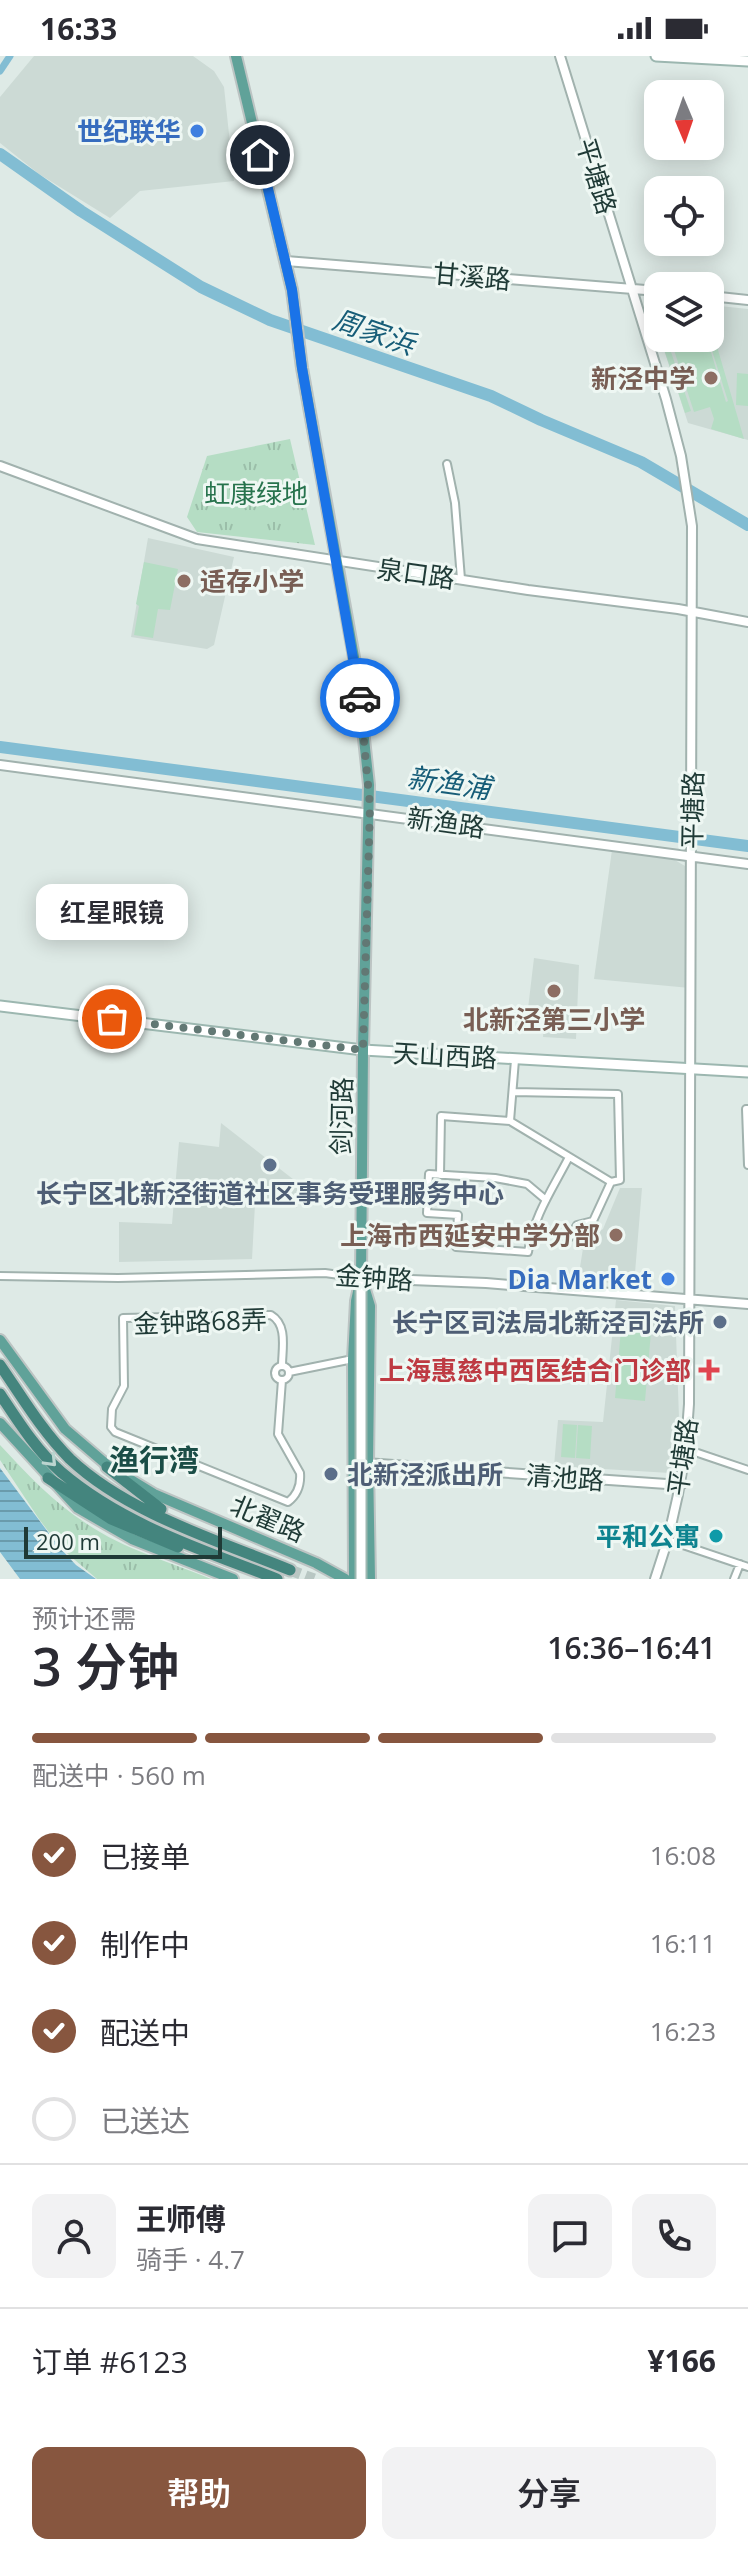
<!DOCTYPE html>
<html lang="zh">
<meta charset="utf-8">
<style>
body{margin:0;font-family:"Open Sans","Noto Sans SC",sans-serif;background:#f2f2f3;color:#2b2b33;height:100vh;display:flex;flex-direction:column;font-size:30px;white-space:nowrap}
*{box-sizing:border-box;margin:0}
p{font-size:26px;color:#7c7c81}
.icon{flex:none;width:44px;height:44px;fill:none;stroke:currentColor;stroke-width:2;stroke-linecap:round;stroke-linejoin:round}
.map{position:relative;height:1523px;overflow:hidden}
.details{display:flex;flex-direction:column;background:#fff;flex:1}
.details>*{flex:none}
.needle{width:52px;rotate:178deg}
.fabs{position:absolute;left:644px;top:24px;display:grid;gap:16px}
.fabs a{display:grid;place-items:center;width:80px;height:80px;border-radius:16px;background:#fff;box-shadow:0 4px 20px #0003;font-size:40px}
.scale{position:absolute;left:24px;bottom:20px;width:198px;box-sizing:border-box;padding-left:8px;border:4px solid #1f3a36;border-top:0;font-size:22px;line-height:28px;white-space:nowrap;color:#1f3a36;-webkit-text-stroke:6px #eef7f3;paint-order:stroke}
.pin{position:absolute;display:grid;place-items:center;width:68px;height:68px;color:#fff;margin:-34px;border:4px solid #fff;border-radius:50%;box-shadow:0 2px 8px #0007}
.courier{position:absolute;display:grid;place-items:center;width:80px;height:80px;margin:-40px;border:6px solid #1a73e8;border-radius:50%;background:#fff;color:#222;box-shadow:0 2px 10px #0007}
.bubble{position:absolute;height:56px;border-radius:16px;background:#fff;box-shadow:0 4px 20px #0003;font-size:26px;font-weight:600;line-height:56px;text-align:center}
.headline em{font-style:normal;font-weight:600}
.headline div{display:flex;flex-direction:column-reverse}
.headline{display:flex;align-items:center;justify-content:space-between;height:136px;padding:0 32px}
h1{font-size:52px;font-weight:600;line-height:60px}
.bar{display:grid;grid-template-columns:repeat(4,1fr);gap:12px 8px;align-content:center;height:96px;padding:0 32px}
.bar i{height:10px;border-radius:6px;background:#e1e1e2}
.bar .on{background:#87563f}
.bar p{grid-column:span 4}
.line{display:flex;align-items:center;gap:20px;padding:0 32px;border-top:2px solid #e1e1e2}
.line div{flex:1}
.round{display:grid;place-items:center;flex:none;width:84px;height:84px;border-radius:16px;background:#f2f2f3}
ol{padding:0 32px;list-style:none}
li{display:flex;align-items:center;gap:24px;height:88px}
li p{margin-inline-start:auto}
li .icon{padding:8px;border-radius:50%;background:#87563f;color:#fff;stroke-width:4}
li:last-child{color:#7c7c81}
li i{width:44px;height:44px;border:4px solid #e1e1e2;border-radius:50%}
.action{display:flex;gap:16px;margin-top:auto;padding:16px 32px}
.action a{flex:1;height:92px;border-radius:16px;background:#87563f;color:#fff;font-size:32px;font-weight:600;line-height:92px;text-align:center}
.action a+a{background:#f2f2f3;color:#2b2b33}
.status{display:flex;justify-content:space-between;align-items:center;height:56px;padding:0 40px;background:#fff;direction:ltr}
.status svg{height:22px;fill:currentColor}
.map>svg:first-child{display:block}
</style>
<div class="status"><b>16:33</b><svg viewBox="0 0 49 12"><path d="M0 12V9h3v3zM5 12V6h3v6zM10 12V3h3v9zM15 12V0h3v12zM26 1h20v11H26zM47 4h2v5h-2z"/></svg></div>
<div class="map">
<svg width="748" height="1523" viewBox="0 0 748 1523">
<defs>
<pattern id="park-tufts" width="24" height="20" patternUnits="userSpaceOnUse" patternTransform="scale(2)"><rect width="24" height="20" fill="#b5ddc4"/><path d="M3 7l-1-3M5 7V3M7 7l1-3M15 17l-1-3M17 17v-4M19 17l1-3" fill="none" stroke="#9bbea9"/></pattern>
<pattern id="water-rules" width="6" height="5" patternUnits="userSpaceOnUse" patternTransform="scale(2)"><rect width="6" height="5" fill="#82bdd3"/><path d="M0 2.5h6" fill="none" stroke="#6a9bac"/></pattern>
</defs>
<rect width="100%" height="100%" fill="#deeae6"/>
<path fill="#ccdad5" d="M34 0H193L214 15 224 31 234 125 140 135 110 162 39 118 0 87V41Z
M710 249 748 253V384L688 367 660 282H710Z
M148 482 234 501 214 589 207 593 131 581Z
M612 794 673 803 685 810 690 932 594 923Z
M534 902 579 909 576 983 543 981 544 963 527 961Z
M221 1067 298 1127 297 1152 255 1148 252 1203 119 1206V1166L172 1168 179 1086 219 1091Z
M620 1132H642L634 1229 578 1224 584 1186 603 1173Z
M616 1244 675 1250 679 1362 670 1417 554 1410 558 1364 603 1366Z"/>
<path fill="#b5ddc4" d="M710 269 711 270 744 383 711 373 714 363 710 351 694 356 674 294 707 283 726 346 728 345 708 282Z
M663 282H669L671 296 691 355 685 357 662 287Z
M737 317 748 318V350L736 349Z
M144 506 178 513 170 554 158 553 153 582 134 579 139 550 136 548Z
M621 1273 651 1276 645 1345 615 1342Z
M563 1368 577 1369 575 1402 561 1401Z
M578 1369 592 1370 590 1403 576 1402Z"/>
<path fill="url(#park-tufts)" d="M290 383 315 489 197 476 187 461 207 400Z
M0 1389C27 1418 53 1446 87 1468 124 1493 170 1506 211 1523H97L61 1492 39 1463 0 1404Z"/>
<path fill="url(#water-rules)" d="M0 1412 60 1492 76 1509 96 1523H20L0 1496Z"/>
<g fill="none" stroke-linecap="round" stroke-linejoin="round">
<path stroke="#82bdd3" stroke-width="7" d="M0 15 10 0"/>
<path stroke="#82bdd3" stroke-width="12" d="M0 98 81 155 201 231 270 264 491 340 541 364 641 406 748 469
M0 691 748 790"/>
<path stroke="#b8c7c3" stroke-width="11" stroke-dasharray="11 5.5" stroke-linecap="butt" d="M290 1514 314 1523"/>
<g stroke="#a1b2ae" stroke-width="10">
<path id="minor" d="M447 408 455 447 461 523
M748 1053H746L748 1109
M510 1065 515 1004
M440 1119 441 1060 510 1065 611 1126 620 1124 618 1038 513 1036
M546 1144 527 1128 495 1122 429 1118 427 1157 458 1159 456 1191 528 1196C534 1159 552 1134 569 1101
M532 1172 570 1181 577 1169 593 1165 611 1126
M0 1220 118 1222 325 1217 361 1222
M275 1317a7 7 0 1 1 14 0a7 7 0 1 1-14 0Z
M282 1310C282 1293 288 1269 271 1259L123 1262 124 1330 112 1353 111 1371 115 1376 288 1446C297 1439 301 1429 300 1417L278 1378 282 1324
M289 1316 353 1303
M686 1393 748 1414
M668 1484 748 1511
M734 1523 740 1508"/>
</g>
<g stroke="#a1b2ae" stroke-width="12">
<path id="tertiary" d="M560 0 666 343 681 400 692 470 689 1348C686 1408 675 1466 655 1523
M286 205 658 235
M710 240 748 244
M0 410 197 483 528 534 678 553 748 566
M0 709 748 808
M361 1222 486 1227 748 1248
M365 1407 681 1429"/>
</g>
<g stroke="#9cb7b0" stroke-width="13">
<path id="secondary" d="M656 0 748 5
M0 950 363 994 748 1016"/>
</g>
<g stroke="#bcc4c3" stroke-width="14">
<path id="primary" d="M236 0 292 234 302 312 357 618 369 729 363 994 361 1222 356 1245 353 1303 354 1523
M362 1224 370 1250 368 1407 370 1523
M0 1284 65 1373 113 1414
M0 1367 78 1452 132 1483 233 1523
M131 1424 154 1438 316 1507 345 1523"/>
</g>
<g stroke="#bcc4c3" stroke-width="15">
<path id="trunk" d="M0 1309C22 1341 42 1375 70 1403 127 1457 219 1485 290 1514
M0 1338C18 1365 36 1394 61 1416 123 1469 203 1494 277 1523
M107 1411 161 1453
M48 1422 111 1463 178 1491"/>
</g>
<use href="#minor" stroke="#fff" stroke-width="6"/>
<use href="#tertiary" stroke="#fff" stroke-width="8"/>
<use href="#secondary" stroke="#fff" stroke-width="9"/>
<use href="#primary" stroke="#60a299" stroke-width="10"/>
<use href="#trunk" stroke="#44857e" stroke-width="11"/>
<g stroke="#9cb7b0" stroke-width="13" stroke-linecap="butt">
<path id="secondary-bridge" d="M361 1523V1222"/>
</g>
<use href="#secondary-bridge" stroke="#fff" stroke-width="9"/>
</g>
<defs><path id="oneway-chevron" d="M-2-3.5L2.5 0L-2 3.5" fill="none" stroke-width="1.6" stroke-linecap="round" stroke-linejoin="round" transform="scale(2)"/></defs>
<use stroke="#bbd5d0" href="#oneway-chevron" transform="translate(51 1405) rotate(46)"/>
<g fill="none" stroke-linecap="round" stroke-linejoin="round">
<path stroke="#627874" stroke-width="8" stroke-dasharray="0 14.4" d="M112 963 363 994 370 750 360 642"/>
<path stroke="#1a73e8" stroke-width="10" d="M260 99 292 234 302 312 360 642"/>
</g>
<g fill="#3f7fe0" stroke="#eef7f3" stroke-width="3">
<circle cx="197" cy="75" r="8"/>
<circle cx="668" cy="1223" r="8"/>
</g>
<g fill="#8d6e63" stroke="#eef7f3" stroke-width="3">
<circle cx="711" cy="322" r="8"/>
<circle cx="184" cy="525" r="8"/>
<circle cx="554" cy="935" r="8"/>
<circle cx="616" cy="1179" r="8"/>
</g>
<g fill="#5c6f8a" stroke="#eef7f3" stroke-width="3">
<circle cx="270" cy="1109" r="8"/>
<circle cx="720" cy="1266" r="8"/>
<circle cx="331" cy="1418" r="8"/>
</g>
<path fill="#e0444e" stroke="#eef7f3" stroke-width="3" d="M705 1302h8v8h8v8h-8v8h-8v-8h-8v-8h8z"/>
<circle fill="#0f9aa8" stroke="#eef7f3" stroke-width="3" cx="716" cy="1480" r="8"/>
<g text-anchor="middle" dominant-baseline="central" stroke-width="6" stroke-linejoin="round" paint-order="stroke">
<g font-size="26" font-weight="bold" fill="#366cbe" stroke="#eef7f3" text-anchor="end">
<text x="181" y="75">世纪联华</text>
<text x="652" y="1223">Dia Market</text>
</g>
<g font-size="26" fill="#1f3a36" stroke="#eef7f3">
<text transform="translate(597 120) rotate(73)">平塘路</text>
<text transform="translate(472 220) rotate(5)">甘溪路</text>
<text transform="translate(416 517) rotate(8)">泉口路</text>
<text transform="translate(692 754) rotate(-89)">平塘路</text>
<text transform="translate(446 766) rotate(8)">新渔路</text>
<text transform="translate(445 999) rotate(3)">天山西路</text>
<text transform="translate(341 1060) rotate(-89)">剑河路</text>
<text transform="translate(374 1221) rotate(4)">金钟路</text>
<text transform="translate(200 1265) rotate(-2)">金钟路68弄</text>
<text transform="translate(682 1401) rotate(-82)">平塘路</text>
<text transform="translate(565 1421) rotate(4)">清池路</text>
<text transform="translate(268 1462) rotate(23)">北翟路</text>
</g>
<g font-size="26" font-weight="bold" fill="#785e54" stroke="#eef7f3" text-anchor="end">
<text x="695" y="322">新泾中学</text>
<text x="200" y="525" text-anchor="start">适存小学</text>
<text x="554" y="963" text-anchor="middle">北新泾第三小学</text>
<text x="600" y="1179">上海市西延安中学分部</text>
</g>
<g font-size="26" fill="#27734d" stroke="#eef7f3">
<text x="256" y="437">虹康绿地</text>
</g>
<g font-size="26" font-weight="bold" fill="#4e5e75" stroke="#eef7f3">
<text x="270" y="1137">长宁区北新泾街道社区事务受理服务中心</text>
<text x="704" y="1266" text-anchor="end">长宁区司法局北新泾司法所</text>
<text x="347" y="1418" text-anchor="start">北新泾派出所</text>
</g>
<g font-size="26" font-weight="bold" fill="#be3a42" stroke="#eef7f3" text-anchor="end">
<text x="691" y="1314">上海惠慈中西医结合门诊部</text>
</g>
<g font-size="26" font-weight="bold" fill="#0d838f" stroke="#eef7f3" text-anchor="end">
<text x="700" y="1480">平和公寓</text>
</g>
<g font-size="28" font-style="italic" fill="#175d78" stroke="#eef7f3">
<text transform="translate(374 275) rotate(19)">周家浜</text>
<text transform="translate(449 726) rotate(8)">新渔浦</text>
</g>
<g font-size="30" font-weight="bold" fill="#1a4d46" stroke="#eef7f3">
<text x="154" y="1403">渔行湾</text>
</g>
</g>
</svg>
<div class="fabs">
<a><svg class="needle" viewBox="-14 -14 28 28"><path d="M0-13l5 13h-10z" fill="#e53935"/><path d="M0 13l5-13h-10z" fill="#7c7c81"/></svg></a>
<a><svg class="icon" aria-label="locate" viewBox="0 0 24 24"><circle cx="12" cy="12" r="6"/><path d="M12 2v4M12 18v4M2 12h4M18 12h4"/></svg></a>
<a><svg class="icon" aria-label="layers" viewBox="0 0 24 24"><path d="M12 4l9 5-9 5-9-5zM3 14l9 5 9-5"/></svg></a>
</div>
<div class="scale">200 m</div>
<div class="pin" style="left:112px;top:963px;background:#ea580c"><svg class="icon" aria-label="bag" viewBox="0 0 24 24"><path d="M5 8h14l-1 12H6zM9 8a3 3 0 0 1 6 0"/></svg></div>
<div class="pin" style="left:260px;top:99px;background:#1f2937"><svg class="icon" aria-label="home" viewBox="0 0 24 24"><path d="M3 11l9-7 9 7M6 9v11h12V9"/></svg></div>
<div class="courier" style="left:360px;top:642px"><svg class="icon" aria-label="car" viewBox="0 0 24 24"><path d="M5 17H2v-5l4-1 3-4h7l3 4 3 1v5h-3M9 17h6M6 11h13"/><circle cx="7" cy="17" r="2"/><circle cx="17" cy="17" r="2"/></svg></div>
<div class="bubble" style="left:36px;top:828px;width:152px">红星眼镜</div>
</div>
<section class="details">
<div class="headline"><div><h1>3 分钟</h1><p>预计还需</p></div><em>16:36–16:41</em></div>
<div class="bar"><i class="on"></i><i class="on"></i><i class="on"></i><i></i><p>配送中 · 560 m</p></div>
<ol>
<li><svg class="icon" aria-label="check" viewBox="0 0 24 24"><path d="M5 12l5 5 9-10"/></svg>已接单<p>16:08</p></li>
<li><svg class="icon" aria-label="check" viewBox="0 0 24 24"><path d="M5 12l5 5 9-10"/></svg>制作中<p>16:11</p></li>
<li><svg class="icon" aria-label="check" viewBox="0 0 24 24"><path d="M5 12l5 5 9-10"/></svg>配送中<p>16:23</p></li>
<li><i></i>已送达</li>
</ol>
<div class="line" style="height:144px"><a class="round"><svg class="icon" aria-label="person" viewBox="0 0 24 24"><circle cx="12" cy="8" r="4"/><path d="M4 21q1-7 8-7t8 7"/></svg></a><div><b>王师傅</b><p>骑手 · 4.7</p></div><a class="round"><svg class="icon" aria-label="chat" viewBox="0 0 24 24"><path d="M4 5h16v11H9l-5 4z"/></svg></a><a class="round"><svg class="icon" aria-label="phone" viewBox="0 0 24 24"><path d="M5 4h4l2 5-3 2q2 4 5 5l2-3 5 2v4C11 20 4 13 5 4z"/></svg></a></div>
<div class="line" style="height:104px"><div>订单 #6123</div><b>¥166</b></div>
<div class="action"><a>帮助</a><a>分享</a></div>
</section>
